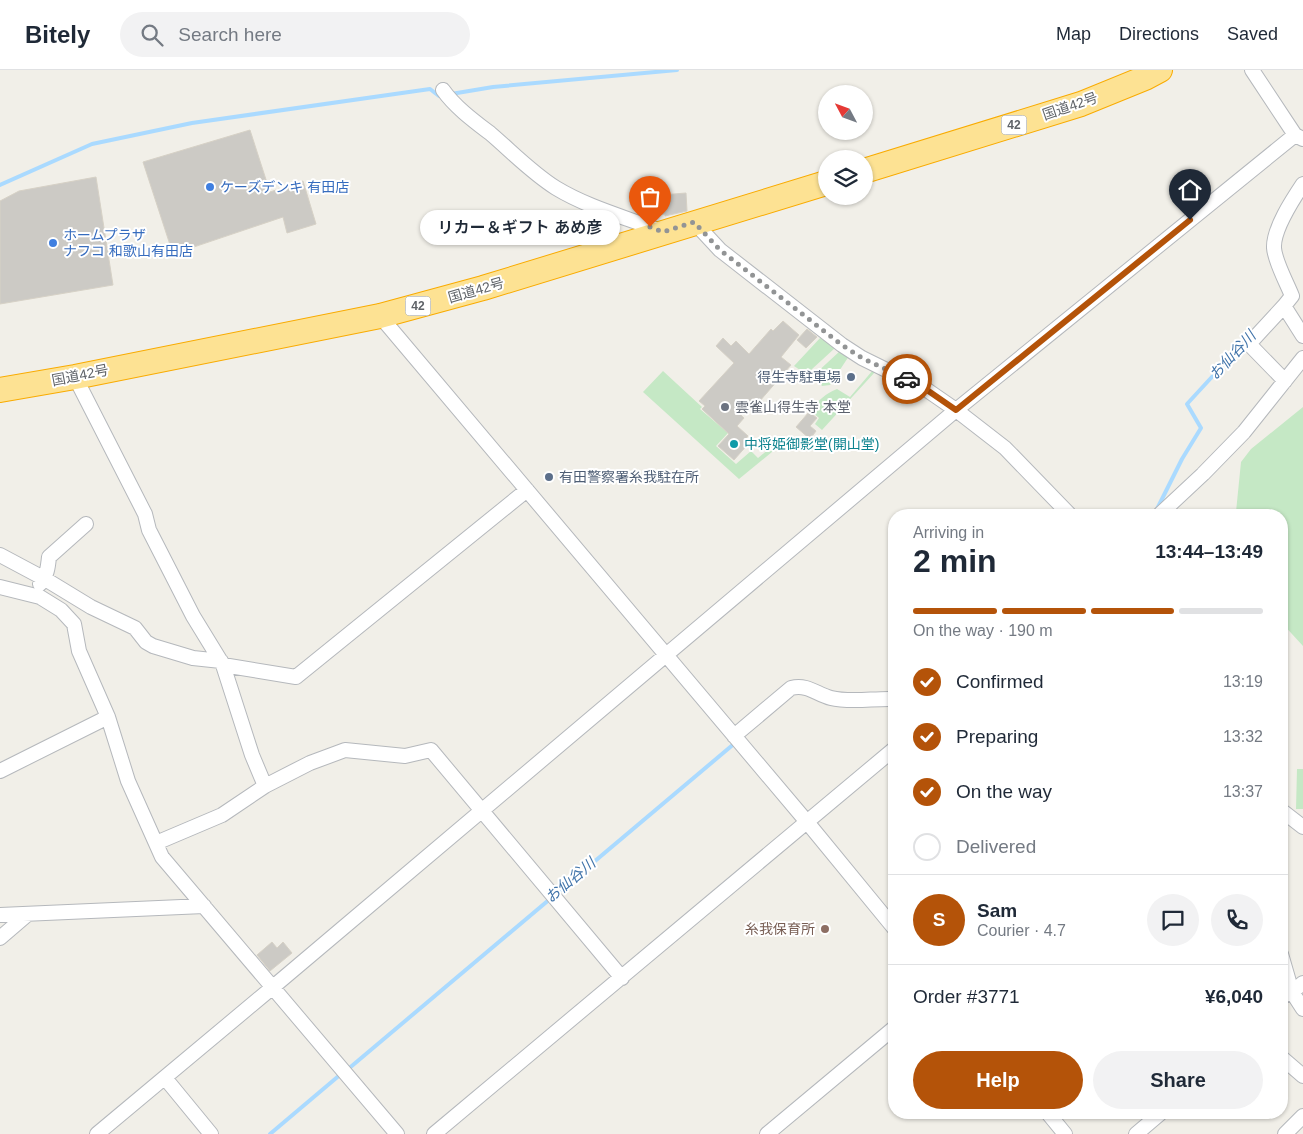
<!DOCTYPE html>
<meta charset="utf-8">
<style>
body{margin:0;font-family:Helvetica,"Noto Sans JP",sans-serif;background:#f2f2f3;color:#1f2937;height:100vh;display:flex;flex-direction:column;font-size:19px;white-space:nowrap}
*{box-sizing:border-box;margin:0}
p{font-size:16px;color:#747a83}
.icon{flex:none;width:28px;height:28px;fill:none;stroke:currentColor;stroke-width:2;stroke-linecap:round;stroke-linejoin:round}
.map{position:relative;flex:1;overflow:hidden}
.side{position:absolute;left:888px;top:439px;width:400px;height:610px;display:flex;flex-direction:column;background:#fff;border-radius:20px;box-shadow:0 1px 4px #0004}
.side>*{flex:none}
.needle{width:32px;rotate:311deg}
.fabs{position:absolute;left:818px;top:15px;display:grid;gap:10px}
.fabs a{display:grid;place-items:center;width:55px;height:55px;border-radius:50%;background:#fff;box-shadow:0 1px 4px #0004;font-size:25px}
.pin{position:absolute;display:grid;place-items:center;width:42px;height:42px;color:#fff;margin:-51px -21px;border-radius:50% 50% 50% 0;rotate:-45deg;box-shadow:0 0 5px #0007}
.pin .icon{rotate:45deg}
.courier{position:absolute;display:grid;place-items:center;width:50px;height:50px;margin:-25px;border:4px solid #b45309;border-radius:50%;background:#fff;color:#222;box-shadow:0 1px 6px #0007}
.bubble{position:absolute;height:35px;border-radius:18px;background:#fff;box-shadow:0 1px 4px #0004;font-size:16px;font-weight:600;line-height:35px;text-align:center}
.head em{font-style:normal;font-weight:600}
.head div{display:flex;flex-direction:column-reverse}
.head{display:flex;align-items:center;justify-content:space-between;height:85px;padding:0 25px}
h1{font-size:32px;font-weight:600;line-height:38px}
.bar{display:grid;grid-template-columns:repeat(4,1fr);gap:8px 5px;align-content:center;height:60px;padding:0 25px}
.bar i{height:6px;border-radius:4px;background:#e0e1e3}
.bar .current{background:#b45309}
.bar p{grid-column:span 4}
.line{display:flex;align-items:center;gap:12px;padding:0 25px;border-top:1px solid #e0e1e3}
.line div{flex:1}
.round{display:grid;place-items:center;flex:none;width:52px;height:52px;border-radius:26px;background:#f2f2f3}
ol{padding:0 25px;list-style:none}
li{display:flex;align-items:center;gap:15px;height:55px}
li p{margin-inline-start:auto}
li .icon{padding:5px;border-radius:50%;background:#b45309;color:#fff;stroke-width:4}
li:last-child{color:#747a83}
li i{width:28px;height:28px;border:2px solid #e0e1e3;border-radius:50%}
.cta{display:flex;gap:10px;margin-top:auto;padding:10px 25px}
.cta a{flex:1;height:58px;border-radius:30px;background:#b45309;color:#fff;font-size:20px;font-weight:600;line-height:58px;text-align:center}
.cta a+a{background:#f2f2f3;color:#1f2937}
header{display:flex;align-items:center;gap:30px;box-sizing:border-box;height:70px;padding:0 25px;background:#fff;border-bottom:1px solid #e0e1e3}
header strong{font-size:24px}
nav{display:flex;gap:28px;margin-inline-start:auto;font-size:18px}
.search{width:350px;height:45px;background:#f2f2f3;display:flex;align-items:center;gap:12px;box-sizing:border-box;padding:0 18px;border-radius:28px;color:#747a83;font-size:19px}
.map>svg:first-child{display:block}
</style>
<header>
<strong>Bitely</strong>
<div class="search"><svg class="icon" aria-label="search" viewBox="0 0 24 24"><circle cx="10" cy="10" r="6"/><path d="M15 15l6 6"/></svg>Search here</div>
<nav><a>Map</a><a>Directions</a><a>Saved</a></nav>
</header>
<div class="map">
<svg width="1303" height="1064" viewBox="0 0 1303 1064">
<rect width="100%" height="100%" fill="#f1efe8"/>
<path fill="#c5e8c5" d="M821 267 835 278 799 311 795 306 800 300 794 296Z
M840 281 849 286 830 315 822 316 814 305Z
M873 300 875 302 822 360 815 354 819 348 810 340C818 331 826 323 837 319L850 327Z
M663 301 702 337 700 339 728 363 716 376 736 394 751 381 758 388 775 374 778 377 739 409 643 322Z
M1303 337V576L1281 552V445H1233L1236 442 1241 392 1251 379Z
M1297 699H1303V739H1296Z"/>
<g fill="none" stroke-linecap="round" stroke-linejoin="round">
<path stroke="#aadaff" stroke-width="4" d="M451 24 493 17 677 0
M0 115 92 74 192 53 430 19 439 26 441 25
M1157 439 1182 389 1201 358 1187 334 1245 271
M347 1000 735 673
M270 1064 341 1004"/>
</g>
<path fill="#cccac5" stroke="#d6d1c6" d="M250 60 270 122 303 111 316 154 287 163 283 147 173 184 143 92Z
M96 107 113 215 0 234V131L19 121Z
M686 123 687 141 665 146V144L644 146 637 143 636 127Z
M783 251 799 265 781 287 791 295 759 332 754 328 740 344 744 348 737 356 748 366 745 370 749 373 734 390 718 376 729 364 702 339 705 336 699 331 734 293 716 276 723 268 731 276 736 271 749 284 771 259 773 261Z
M807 259 817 267 806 278 797 270Z
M809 342 817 348 810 356 816 361 810 369 796 357Z
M272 872 277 878 283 872 292 883 270 901 257 885Z"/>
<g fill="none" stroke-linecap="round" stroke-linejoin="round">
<g stroke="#b5b8bc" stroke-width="16">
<path id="street" d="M1252 0 1295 65 1303 69
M443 20C455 37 474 51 491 64 512 82 532 103 556 118 589 138 628 148 663 162
M1303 114C1293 129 1273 159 1274 178 1275 192 1287 213 1292 226L1284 236 1303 266
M694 152 720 180 842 275 862 288 927 320 956 340 1005 378 1070 445
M1284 236 1249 274 1285 311
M380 246 807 752 894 858
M75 307 145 444 149 460 193 546 223 595 252 685 265 716
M1159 445 1203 404 1244 362 1303 288
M0 485 45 509 91 537 135 558 146 572 153 576 193 588 221 591
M40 514C47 506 48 497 49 487L86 454
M0 517 40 527 61 540 74 554 79 581 108 647 128 711 162 787 397 1064
M223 595 296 607 527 420
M734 666 791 618C808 614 816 624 831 628 851 633 874 628 894 629
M0 701 108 647
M1281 740 1303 757
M156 773 222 745 265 716 310 693 345 680 405 686 431 680 622 908
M0 845 204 836
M0 868 28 844
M1281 884 1292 922 1303 939
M1281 927 1292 922 1303 913
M1281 987 1303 1006
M165 1008 211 1064
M1047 1042 1065 1064
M97 1064 273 917 956 340 1295 65
M434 1064 894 679
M767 1064 894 958
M1136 1064 1162 1042
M1285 1064 1303 1046"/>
</g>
<g stroke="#f9ab00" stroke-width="26">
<path id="highway" d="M864 101 1081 34 1145 8 1160 0
M0 320 75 307 380 246 483 218 826 113"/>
</g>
<use href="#street" stroke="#fff" stroke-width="14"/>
<use href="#highway" stroke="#fde293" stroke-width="24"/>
</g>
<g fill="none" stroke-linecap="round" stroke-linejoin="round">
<path stroke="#929495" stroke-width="5" stroke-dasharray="0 9" d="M650 157 663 162 694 152 720 180 842 275 862 288 907 309"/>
<path stroke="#b45309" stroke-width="6" d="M907 309 927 320 956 340 1190 150"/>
</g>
<g fill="#3f7fe0" stroke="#fff" stroke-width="2">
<circle cx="210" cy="117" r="5"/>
<circle cx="53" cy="173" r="5"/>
</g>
<g fill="#5c6f8a" stroke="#fff" stroke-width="2">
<circle cx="851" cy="307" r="5"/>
<circle cx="549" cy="407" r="5"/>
</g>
<circle fill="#6b7280" stroke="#fff" stroke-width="2" cx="725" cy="337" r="5"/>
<circle fill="#0f9aa8" stroke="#fff" stroke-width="2" cx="734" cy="374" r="5"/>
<circle fill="#8d6e63" stroke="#fff" stroke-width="2" cx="825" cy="859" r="5"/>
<g text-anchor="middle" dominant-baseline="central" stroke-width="4" stroke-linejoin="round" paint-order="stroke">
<g fill="#fff" stroke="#8f9295" stroke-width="1">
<rect x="1001.5" y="45.5" width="25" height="19" rx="4"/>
<rect x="405.5" y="226.5" width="25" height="19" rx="4"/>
</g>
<g font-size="12" font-weight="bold" fill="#5f6368">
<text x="1014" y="55">42</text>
<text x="418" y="236">42</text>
</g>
<g font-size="14" fill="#5f6368" stroke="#fff">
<text transform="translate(1070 36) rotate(-19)">国道42号</text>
<text transform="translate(476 220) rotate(-16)">国道42号</text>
<text transform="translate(80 305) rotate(-11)">国道42号</text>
</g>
<g font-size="14" fill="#366cbe" stroke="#fff" text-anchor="start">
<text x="220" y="117">ケーズデンキ 有田店</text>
<text x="63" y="165">ホームプラザ<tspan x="63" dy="16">ナフコ 和歌山有田店</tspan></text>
</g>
<g font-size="14" fill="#4e5e75" stroke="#fff" text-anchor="end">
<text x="841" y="307">得生寺駐車場</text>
<text x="559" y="407" text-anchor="start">有田警察署糸我駐在所</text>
</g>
<g font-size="14" fill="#5b616d" stroke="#fff" text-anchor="start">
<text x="735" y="337">雲雀山得生寺 本堂</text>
</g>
<g font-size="14" fill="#0d838f" stroke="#fff" text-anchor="start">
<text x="744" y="374">中将姫御影堂(開山堂)</text>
</g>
<g font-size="14" fill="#785e54" stroke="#fff" text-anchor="end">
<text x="815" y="859">糸我保育所</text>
</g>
<g font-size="15" font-style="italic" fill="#4174aa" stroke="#fff">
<text transform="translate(1232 285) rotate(-47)">お仙谷川</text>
<text transform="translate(570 810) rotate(-40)">お仙谷川</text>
</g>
</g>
</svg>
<div class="fabs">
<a><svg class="needle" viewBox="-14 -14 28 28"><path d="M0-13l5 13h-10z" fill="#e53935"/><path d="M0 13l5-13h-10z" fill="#747a83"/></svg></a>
<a><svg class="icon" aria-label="layers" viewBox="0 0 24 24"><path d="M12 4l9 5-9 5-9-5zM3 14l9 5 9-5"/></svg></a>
</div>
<div class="pin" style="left:650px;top:157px;background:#ea580c"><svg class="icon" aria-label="bag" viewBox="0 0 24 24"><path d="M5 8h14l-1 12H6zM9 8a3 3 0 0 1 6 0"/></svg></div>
<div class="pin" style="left:1190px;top:150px;background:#1f2937"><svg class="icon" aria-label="home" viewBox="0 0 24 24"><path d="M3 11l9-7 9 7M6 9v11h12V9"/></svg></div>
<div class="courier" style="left:907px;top:309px"><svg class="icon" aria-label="car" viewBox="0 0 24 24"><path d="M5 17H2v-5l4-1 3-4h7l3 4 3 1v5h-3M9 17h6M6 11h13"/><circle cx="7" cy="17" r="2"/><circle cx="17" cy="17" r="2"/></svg></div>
<div class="bubble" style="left:420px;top:140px;width:200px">リカー＆ギフト あめ彦</div>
<section class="side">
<div class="head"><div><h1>2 min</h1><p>Arriving in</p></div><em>13:44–13:49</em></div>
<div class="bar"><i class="current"></i><i class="current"></i><i class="current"></i><i></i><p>On the way · 190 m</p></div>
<ol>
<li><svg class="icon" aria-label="check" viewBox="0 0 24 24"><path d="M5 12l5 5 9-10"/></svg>Confirmed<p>13:19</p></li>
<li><svg class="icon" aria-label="check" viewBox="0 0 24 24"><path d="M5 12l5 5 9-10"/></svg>Preparing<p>13:32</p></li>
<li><svg class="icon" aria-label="check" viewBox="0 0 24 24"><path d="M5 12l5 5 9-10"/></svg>On the way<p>13:37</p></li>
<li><i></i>Delivered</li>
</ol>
<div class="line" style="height:90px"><b class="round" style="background:#b45309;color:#fff">S</b><div><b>Sam</b><p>Courier · 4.7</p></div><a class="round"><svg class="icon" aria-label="chat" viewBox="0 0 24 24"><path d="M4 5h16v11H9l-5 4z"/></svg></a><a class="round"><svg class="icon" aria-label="phone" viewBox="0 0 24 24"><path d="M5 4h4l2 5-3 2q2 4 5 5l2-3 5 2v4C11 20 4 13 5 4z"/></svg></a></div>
<div class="line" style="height:65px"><div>Order #3771</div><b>¥6,040</b></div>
<div class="cta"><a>Help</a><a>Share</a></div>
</section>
</div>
